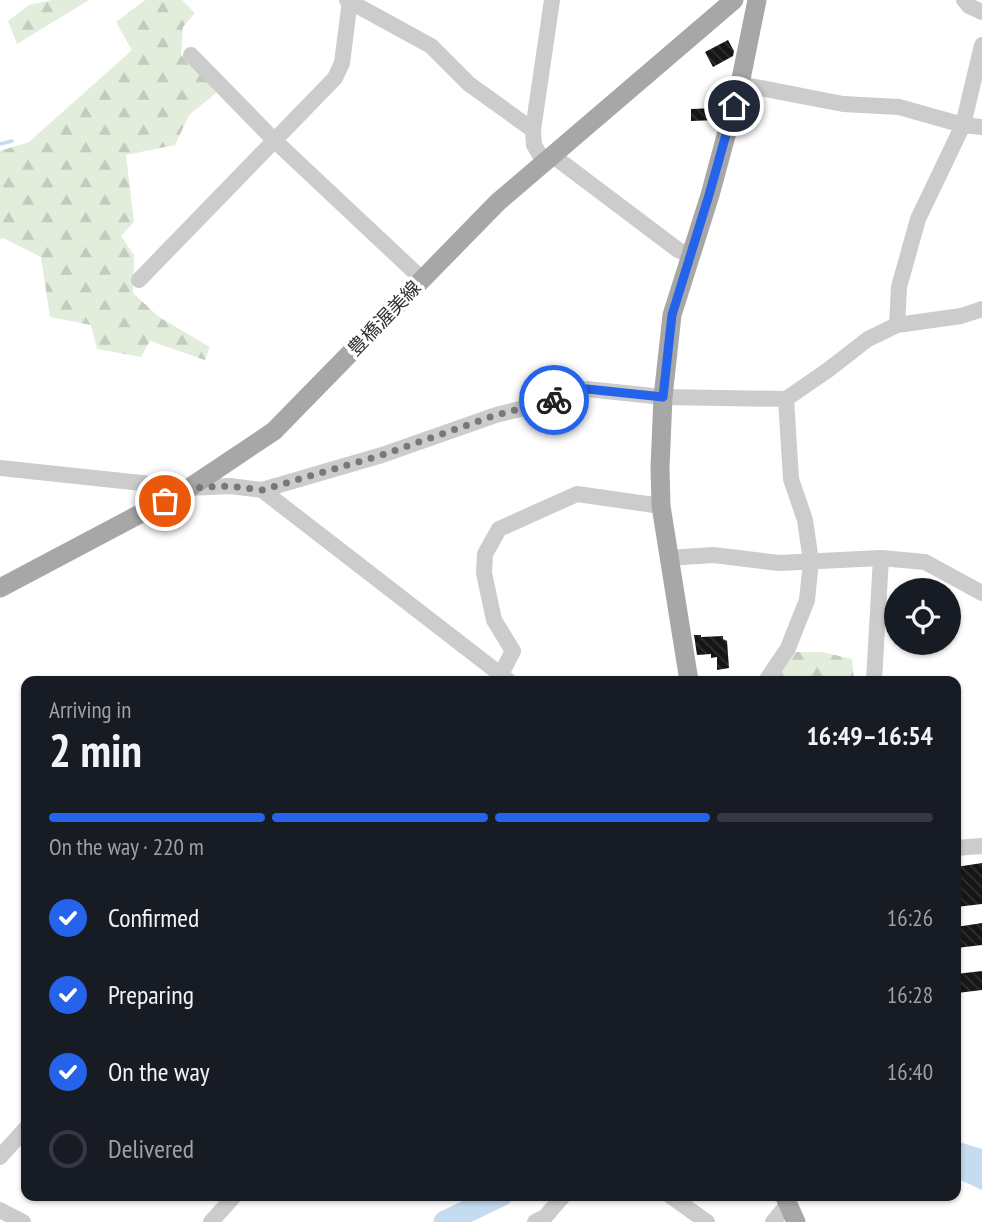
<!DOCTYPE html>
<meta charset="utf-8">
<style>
body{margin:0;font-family:"PT Sans Narrow","Noto Sans JP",sans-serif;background:#242831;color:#f1f3f6;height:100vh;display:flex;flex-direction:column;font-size:26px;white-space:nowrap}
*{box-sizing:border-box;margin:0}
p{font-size:23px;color:#9ea1a6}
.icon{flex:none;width:38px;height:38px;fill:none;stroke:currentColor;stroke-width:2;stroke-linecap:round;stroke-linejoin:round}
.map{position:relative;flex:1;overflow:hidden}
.details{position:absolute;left:21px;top:676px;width:940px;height:525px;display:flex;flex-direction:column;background:#171b24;border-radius:14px;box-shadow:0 2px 5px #0004}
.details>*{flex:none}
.buttons{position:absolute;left:884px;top:578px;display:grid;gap:14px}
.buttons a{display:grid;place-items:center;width:77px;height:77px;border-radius:50%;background:#171b24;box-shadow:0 2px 5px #0004;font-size:35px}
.pin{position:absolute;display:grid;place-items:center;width:60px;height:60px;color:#fff;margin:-30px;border:4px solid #fff;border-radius:50%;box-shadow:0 2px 7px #0007}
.courier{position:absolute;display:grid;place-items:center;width:70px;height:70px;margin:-35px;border:5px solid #2563eb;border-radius:50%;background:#fff;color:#222;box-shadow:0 2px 9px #0007}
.summary em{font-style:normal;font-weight:800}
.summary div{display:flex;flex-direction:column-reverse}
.summary{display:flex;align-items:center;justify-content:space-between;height:119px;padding:0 28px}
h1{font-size:46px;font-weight:800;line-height:52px}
.bar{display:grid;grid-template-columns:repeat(4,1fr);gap:10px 7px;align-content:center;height:84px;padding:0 28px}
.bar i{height:9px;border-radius:5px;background:#363941}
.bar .on{background:#2563eb}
.bar p{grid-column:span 4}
ol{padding:0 28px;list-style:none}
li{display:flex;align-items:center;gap:21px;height:77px}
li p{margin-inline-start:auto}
li .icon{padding:7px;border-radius:50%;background:#2563eb;color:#fff;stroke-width:4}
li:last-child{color:#9ea1a6}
li i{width:38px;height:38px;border:4px solid #363941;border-radius:50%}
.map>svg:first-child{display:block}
</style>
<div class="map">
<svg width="982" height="1222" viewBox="0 0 982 1222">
<defs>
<pattern id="forest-firs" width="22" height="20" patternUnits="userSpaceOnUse" patternTransform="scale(1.75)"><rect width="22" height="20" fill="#e3eddb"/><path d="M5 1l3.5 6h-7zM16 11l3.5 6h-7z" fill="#c3ccbc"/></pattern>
<pattern id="building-back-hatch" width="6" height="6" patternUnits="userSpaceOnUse" patternTransform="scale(1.75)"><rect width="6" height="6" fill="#161616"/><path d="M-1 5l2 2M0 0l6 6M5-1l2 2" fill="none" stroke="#303030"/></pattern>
</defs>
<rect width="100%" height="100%" fill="#fff"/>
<path fill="url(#forest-firs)" d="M52 0H89L17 44 8 21 29 5Z
M145 0H182L195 13 183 27 181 55 220 90 189 115 175 145 126 155 134 222 121 236 134 255 133 293 159 317 210 347 205 360 150 341 141 357 97 349 91 325 50 317 41 257 3 238 0 239V151L29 142 132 50 116 22Z
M793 652H822L852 659 854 681H774Z"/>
<path fill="#c5dbef" d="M956 1141 982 1149V1190L956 1178Z"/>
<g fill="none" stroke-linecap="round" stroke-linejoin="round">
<path stroke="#c5dbef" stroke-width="3.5" d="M0 144 12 141"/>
<path stroke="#c5dbef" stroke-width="23" d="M445 1222 501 1195"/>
</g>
<path fill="url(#building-back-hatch)" d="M728 40 734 51 733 56 713 67 705 52Z
M718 108V120L691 121V109Z
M694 635H701V637L723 636V639L727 641 729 668 717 670V657L711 658V654L697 655Z
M982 863V904L956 907V867Z
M982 923V945L956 948V927Z
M982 971V990L957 993 956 974Z"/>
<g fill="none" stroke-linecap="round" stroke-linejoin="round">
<path stroke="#ccc" stroke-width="16" d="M347 0 431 46 469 84 533 130 534 145 544 162
M964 0 969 6 982 12
M191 55 274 140 422 279
M740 84 843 104 899 107 963 125 982 127
M533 130 552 0
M552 155 678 250 691 255
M139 280 335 78 342 63 350 0
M897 325 899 287 918 219 963 125 982 45
M0 468 189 488 230 486 262 490 509 681
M262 490 382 455 496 415 548 402 587 389 663 397 786 399 828 370 868 339 897 325 961 316 982 309
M669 558 713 555 779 563 881 558 925 562 982 593
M501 674 513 651 494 620 484 573 485 554 499 529 577 494 661 506
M766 681 788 648 807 600 811 561 805 520 791 479 786 399
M874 681 881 558
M956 848 982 846
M0 1157 26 1128
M669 1195 707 1222
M0 1210 23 1222
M211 1222 235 1195
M535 1222 545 1217 564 1195
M773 1222 787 1205"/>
<path stroke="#a7a7a7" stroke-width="19" d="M0 588 189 488 274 431 498 202 734 0
M689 681 661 506 660 468 663 397 672 315 710 195 740 84 757 0
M784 1195 796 1222"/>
</g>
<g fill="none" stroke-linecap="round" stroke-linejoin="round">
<path stroke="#787878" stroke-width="7" stroke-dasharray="0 12.6" d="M165 501 189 488 230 486 262 490 382 455 496 415 554 400"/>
<path stroke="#2563eb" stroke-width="9" d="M554 400 587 389 663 397 672 315 709 195 734 106"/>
</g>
<g text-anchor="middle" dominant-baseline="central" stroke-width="7" stroke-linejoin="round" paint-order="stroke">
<g font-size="19" fill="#2f2f2f" stroke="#fff">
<text transform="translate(384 318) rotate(-46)">豊橋渥美線</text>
</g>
</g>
</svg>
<div class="buttons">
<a><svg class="icon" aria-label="locate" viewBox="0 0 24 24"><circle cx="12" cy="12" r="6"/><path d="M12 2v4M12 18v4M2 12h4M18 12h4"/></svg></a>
</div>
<div class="pin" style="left:165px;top:501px;background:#ea580c"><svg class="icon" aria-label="bag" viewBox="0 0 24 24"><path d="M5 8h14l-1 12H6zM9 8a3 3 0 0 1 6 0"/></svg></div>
<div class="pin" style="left:734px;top:106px;background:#1f2937"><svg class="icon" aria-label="home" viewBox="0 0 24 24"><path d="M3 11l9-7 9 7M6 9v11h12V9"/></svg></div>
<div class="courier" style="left:554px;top:400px"><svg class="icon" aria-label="bike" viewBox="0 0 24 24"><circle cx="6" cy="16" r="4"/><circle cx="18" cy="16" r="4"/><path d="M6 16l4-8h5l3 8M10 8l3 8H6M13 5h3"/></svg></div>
<section class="details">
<div class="summary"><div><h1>2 min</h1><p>Arriving in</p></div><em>16:49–16:54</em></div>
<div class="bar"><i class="on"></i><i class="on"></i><i class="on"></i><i></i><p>On the way · 220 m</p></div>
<ol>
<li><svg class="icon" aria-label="check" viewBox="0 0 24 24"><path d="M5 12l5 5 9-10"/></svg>Confirmed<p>16:26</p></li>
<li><svg class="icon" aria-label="check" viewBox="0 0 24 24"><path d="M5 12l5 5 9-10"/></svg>Preparing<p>16:28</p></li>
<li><svg class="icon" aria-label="check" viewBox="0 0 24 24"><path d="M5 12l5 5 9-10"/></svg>On the way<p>16:40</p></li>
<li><i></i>Delivered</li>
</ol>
</section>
</div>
